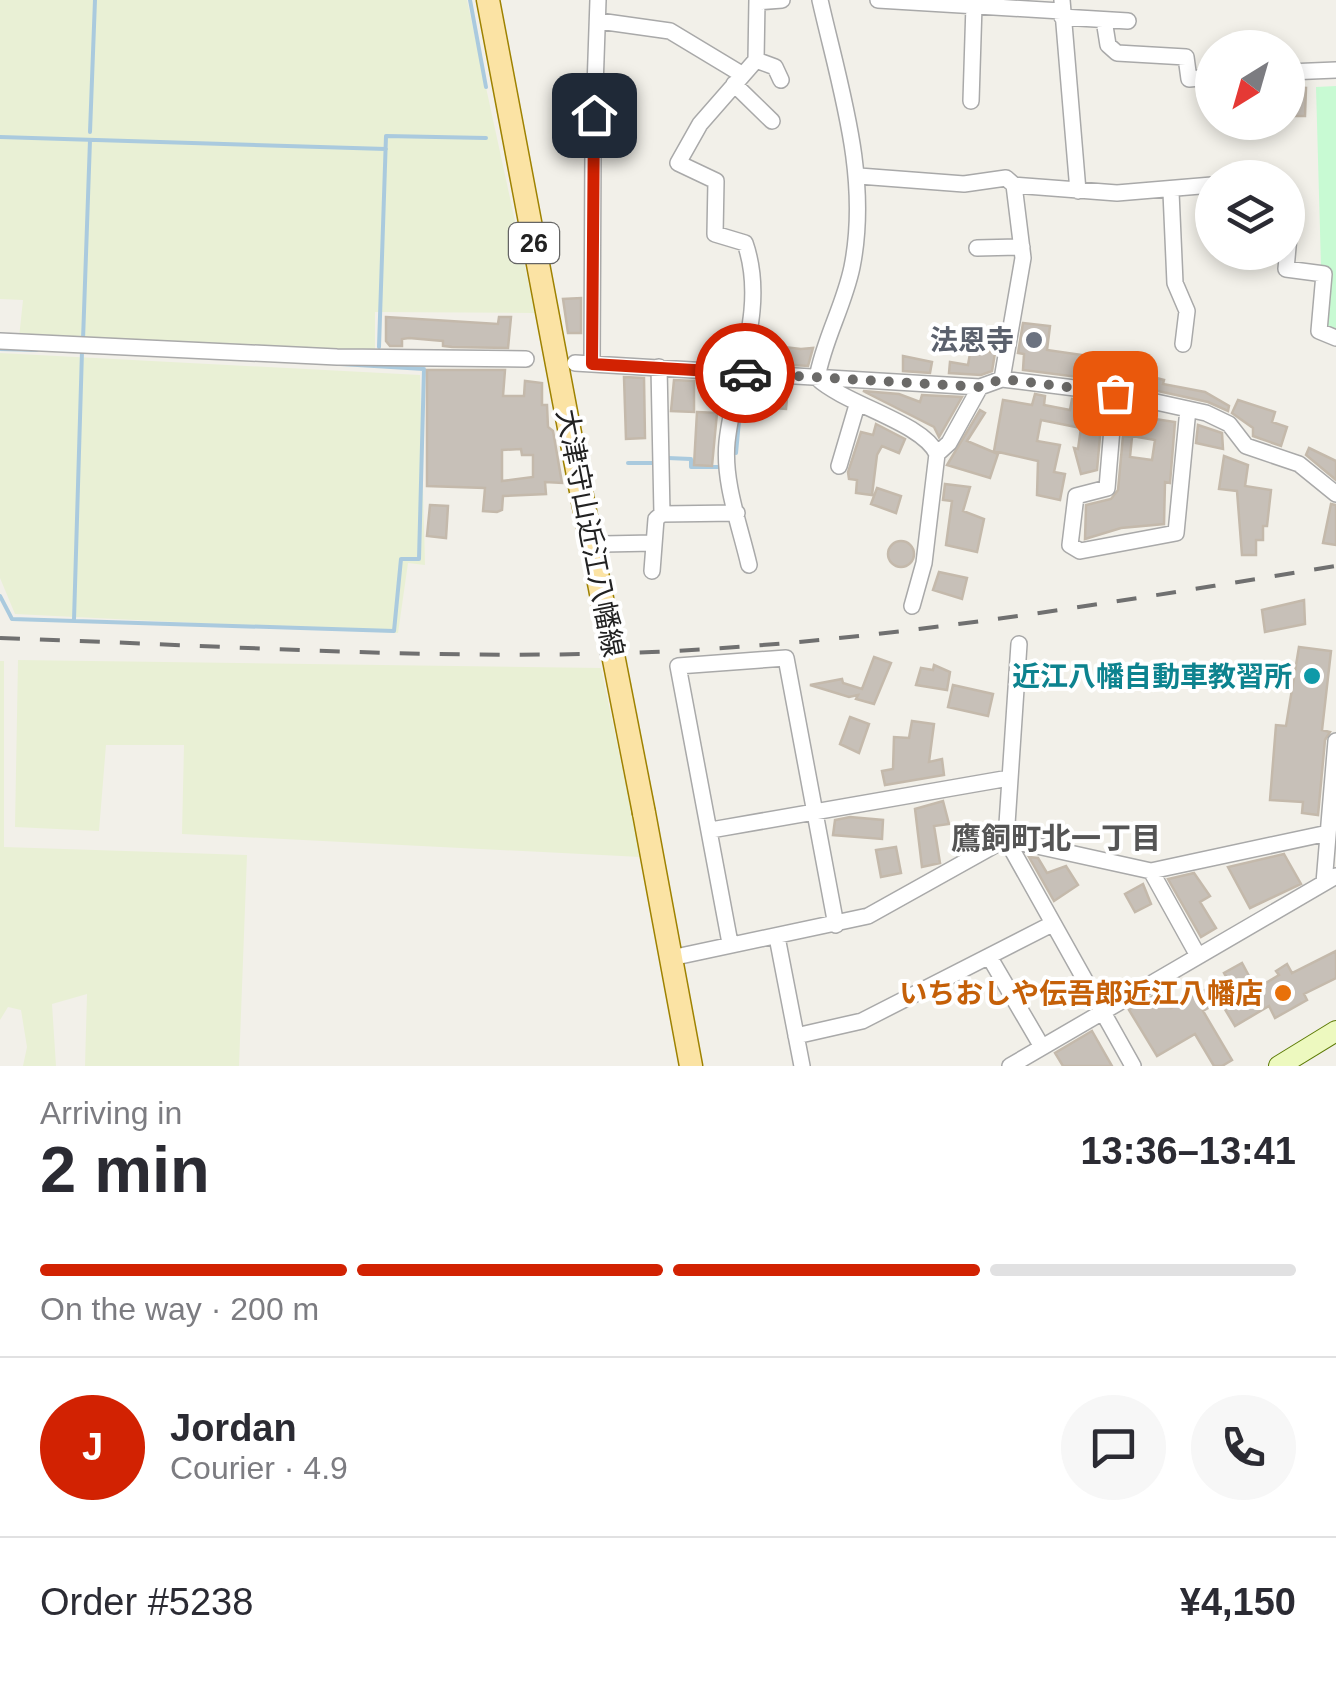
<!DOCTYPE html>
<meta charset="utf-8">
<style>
body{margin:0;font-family:Arial,"Noto Sans JP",sans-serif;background:#f7f7f7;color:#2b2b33;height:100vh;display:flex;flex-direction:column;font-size:38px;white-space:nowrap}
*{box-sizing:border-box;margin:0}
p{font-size:32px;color:#7c7c81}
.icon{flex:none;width:55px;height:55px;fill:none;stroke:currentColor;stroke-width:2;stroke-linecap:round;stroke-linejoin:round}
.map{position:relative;height:1066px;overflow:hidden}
.drawer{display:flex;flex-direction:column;background:#fff;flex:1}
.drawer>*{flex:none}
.needle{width:65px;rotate:217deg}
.fabs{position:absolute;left:1195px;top:30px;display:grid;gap:20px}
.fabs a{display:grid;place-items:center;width:110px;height:110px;border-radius:50%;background:#fff;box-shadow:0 5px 15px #0003;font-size:50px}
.pin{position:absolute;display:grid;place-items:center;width:85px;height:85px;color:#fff;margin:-42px;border-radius:20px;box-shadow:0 5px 15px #0006}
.courier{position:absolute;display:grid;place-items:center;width:100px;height:100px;margin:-50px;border:8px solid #d22202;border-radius:50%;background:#fff;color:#222;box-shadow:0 2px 12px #0007}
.head em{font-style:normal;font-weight:700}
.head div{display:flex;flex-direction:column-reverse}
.head{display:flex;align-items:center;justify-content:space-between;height:170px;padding:0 40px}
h1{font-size:65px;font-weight:700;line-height:75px}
.bar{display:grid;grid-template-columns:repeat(4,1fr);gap:15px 10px;align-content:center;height:120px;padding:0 40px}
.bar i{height:12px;border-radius:8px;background:#e1e1e2}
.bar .current{background:#d22202}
.bar p{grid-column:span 4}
.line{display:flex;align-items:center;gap:25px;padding:0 40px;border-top:2px solid #e1e1e2}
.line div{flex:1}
.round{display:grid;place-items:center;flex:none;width:105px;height:105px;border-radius:52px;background:#f7f7f7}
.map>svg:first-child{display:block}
</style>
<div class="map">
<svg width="1336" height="1066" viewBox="0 0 1336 1066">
<rect width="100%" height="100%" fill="#f2f0e9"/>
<path fill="#e9f0d5" d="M0 0H467L535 313 375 312V353L19 338 23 300 0 299Z
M0 353 420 375 425 565 408 563 398 633 15 614 0 578Z
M18 660 601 668 641 857 182 834 184 745H106L99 831 15 827Z
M0 661H4V847L247 855 239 1066H85L87 994 52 1004 56 1066H23L27 1047 21 1010 8 1007 0 1020Z"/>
<path fill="#c8fad3" d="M1336 86V328L1327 327 1330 268 1321 267 1316 87Z"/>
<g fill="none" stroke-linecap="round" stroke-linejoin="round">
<path stroke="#aacade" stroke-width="4" d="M470 0 486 87
M90 132 95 0
M0 137 386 149
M83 340 90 140
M379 347 386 136 486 138
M0 349 37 350
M736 453 739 421
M668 458 691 459V467H720
M628 463H656
M0 596 12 619 394 631 401 559H419L424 369 341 364
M74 620 82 351"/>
</g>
<path fill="#c7c0b8" stroke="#c4b9ab" stroke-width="2.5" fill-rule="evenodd" d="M1288 87 1306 88 1305 116H1288Z
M581 298V333H568L563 299Z
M386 317 498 324 499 317H511L508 348 452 347 443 346V341L409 338 402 339V346H390L386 341Z
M1023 323 1050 326 1047 350 1110 359 1109 366 1164 380 1163 384 1205 392 1229 406 1228 411 1208 402 1117 382 1023 370 1024 354 1018 353Z
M758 344 801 349 813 348 808 366 758 363Z
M971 348 995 353 992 371 981 375 949 373 950 362 968 365Z
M903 356 932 362 930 373 903 371Z
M427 370H505L503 396H524L525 381 542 383V405H547L548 427 553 431 562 483 545 482 546 494 503 496 502 510 497 512 483 511 485 488 427 486ZM521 449 522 455H533V477L502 481V450Z
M624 377 644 378 645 438 626 439Z
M674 380 694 381V412L671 411Z
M788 387 786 409 758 407 764 388Z
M863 391 899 394 920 402 922 395 962 397 939 437 934 427Z
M1035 394 1045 396 1044 405 1070 410 1072 399 1085 401 1081 417 1102 414 1097 470 1081 474 1074 448 1078 449 1081 428 1041 420 1037 441 1060 445 1054 472 1065 474 1060 500 1037 495 1038 461 994 451 1003 400 1032 405Z
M1238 400 1275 412 1272 422 1287 427 1281 446 1253 436V428L1232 413Z
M980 410 985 413 967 441 998 454 990 478 947 465Z
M697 412 717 413 712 466 694 465Z
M1129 415 1175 422 1170 483 1165 482 1164 524 1121 528 1085 539 1086 505 1111 499 1118 490 1123 436 1132 437 1130 457 1152 460 1155 440 1126 435Z
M876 424 905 439 899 453 882 446 877 455 872 495 856 493 857 480 849 479 848 472 861 432 873 435Z
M1198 425 1222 433 1223 449 1196 443Z
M1309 448 1336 461V480L1306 455Z
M1224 456 1248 465 1245 486 1271 490 1267 526H1263V540H1256V555H1242L1237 491 1219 489Z
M945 484 970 487 963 511 984 519 977 552 946 545 952 501 943 500Z
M877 488 901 496 896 513 871 504Z
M1331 504 1336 505V545L1323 543Z
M430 505 448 506 446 538 427 536Z
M888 554a13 13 0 1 1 26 0a13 13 0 1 1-26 0Z
M939 572 967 578 962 599 933 590Z
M1304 600 1305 624 1265 632 1262 610Z
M1299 647 1331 651 1322 730 1330 732 1325 740 1318 815 1302 813 1303 802 1270 800 1276 725 1286 726Z
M874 657 891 663 874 704 856 699 858 695 849 697 810 685 842 679 843 683 862 689Z
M934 665 950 672 947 690 916 685 921 668 933 670Z
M953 685 993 694 988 716 948 707Z
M850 717 869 724 859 753 840 744Z
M912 721 934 724 929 762 942 759 944 775 885 785 882 771 893 769 894 737 909 738Z
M943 801 949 824 934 826 940 863 922 867 915 809Z
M850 817 883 820 882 839 833 835 835 820Z
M896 847 901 873 881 877 876 850Z
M1284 854 1301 884 1250 908 1228 867Z
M1029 857 1038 858 1047 873 1066 866 1078 885 1054 901Z
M1194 873 1210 896 1200 902 1216 928 1201 937 1168 879Z
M1143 884 1151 904 1135 912 1125 894Z
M1336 951V978L1304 994 1307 1000 1275 1018 1269 1006 1235 1026 1220 1001 1203 1011 1232 1060 1222 1066H1214L1195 1034 1157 1056 1129 1010 1161 991 1171 1008 1227 978 1224 973 1242 963 1256 989 1279 975 1276 971 1287 964 1292 973Z
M1092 1031 1112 1066H1063L1055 1053Z"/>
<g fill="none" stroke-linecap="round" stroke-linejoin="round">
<g stroke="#a9a9a9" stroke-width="18">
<path id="street" d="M878 0 1061 11
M1062 0 1078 191
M757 2 782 0
M1062 17 1128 21
M1104 20 1108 45 1117 53 1186 57 1189 79 1212 77
M599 21 670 31 743 75
M756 60 775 67 781 80
M1288 72 1336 70
M734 84 772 121
M971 101 974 5
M859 176 964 184 1006 178 1014 185
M1253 178 1267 175
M1171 192 1175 283 1187 311 1183 344
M1288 213 1291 214 1286 269 1324 274 1319 331 1336 338
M977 248 1022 247
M0 341 337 357 526 359
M575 363 980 387 1002 379 1115 393 1206 413 1229 424 1246 446 1299 464 1336 494
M592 364 593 146 598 0
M817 378C824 339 844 306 852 267 870 177 840 88 820 0
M817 378C846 405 922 422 937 454L924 563 912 606
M1002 379 1023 258 1014 185 1117 193 1212 185
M1115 393 1107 488 1076 496 1070 545 1080 551 1176 533 1188 409
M937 454 949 443 980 387
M839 466 857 405
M662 514 737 513
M603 544 654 543
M749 565C740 526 723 482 727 442 734 376 768 309 745 243L715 234 716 181 678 163 700 124 756 60 757 0
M652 571 656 519 662 514 659 367
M1019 644 1006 839 1133 1066
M711 830 1009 778
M1151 871 1197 954
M1324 883 1336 741
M777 937 802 1066
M730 943 678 666 786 658 836 925
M671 958 868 916 1006 839 1151 871 1328 833
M990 958 1042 1047
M796 1036 862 1021 1052 924
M1010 1066 1336 876"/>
</g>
<g stroke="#5d7b06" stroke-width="22">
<path id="secondary" d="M1279 1066 1336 1031"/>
</g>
<g stroke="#9e8201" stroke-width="25">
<path id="primary" d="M488 0 580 486
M644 813 691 1066"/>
</g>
<use href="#street" stroke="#fff" stroke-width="15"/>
<use href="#secondary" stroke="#edf9bf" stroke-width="20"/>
<use href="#primary" stroke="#fbe3a4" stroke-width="22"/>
<path stroke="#707070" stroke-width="4" stroke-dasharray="20 20" stroke-linecap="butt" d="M0 638C216 645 435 661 652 652 882 642 1109 603 1336 566"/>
<g stroke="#9e8201" stroke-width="25" stroke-linecap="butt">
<path id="primary-bridge" d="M580 486 644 813"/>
</g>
<use href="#primary-bridge" stroke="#fbe3a4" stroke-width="22"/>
</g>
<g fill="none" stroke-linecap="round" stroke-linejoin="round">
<path stroke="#6b6a68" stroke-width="10" stroke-dasharray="0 18" d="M745 373 980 387 1002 379 1115 393"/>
<path stroke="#d22202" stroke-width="12" d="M594 115 592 364 745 373"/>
</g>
<circle fill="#6b7280" stroke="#fff" stroke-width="4" cx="1034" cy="340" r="10"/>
<circle fill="#0f9aa8" stroke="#fff" stroke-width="4" cx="1312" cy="676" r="10"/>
<circle fill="#e8710a" stroke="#fff" stroke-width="4" cx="1283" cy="993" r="10"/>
<g text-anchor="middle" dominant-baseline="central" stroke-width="8" stroke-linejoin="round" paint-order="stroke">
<rect fill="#fff" stroke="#646464" stroke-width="2.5" x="509" y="223" width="50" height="40" rx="8"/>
<g font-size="25" font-weight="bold" fill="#222">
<text x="534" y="243">26</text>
</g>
<g font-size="28" font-weight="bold" fill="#5b616d" stroke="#fff" text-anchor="end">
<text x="1014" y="340">法恩寺</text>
</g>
<g font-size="28" fill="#222" stroke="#fff">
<text transform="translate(590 533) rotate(79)">大津守山近江八幡線</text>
</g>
<g font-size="28" font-weight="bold" fill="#0d838f" stroke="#fff" text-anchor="end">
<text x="1292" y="676">近江八幡自動車教習所</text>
</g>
<g font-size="28" font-weight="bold" fill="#c56008" stroke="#fff" text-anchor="end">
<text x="1263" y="993">いちおしや伝吾郎近江八幡店</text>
</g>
<g font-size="30" font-weight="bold" fill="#555" stroke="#fff">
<text x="1056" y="838">鷹飼町北一丁目</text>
</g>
</g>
</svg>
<div class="fabs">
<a><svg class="needle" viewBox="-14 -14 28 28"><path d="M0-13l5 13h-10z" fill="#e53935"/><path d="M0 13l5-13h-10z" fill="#7c7c81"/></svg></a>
<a><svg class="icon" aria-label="layers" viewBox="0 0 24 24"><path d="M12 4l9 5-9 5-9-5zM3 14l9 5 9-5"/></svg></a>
</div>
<div class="pin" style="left:1115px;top:393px;background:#ea580c"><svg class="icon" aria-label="bag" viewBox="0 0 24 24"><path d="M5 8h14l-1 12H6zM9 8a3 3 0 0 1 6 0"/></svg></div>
<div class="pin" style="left:594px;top:115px;background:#1f2937"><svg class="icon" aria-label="home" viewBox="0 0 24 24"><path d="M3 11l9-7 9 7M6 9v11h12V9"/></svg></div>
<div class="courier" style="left:745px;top:373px"><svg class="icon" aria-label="car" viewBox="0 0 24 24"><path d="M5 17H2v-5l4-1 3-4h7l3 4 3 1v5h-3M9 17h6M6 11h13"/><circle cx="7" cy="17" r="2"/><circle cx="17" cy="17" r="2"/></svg></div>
</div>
<section class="drawer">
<div class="head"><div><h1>2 min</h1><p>Arriving in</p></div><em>13:36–13:41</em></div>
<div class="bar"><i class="current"></i><i class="current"></i><i class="current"></i><i></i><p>On the way · 200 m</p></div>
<div class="line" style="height:180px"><b class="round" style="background:#d22202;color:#fff">J</b><div><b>Jordan</b><p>Courier · 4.9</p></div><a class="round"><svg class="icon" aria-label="chat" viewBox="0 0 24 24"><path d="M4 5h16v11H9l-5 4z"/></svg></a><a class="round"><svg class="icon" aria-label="phone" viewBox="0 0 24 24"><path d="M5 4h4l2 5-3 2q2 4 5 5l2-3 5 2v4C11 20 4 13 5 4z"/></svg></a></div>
<div class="line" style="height:130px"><div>Order #5238</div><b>¥4,150</b></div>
</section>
